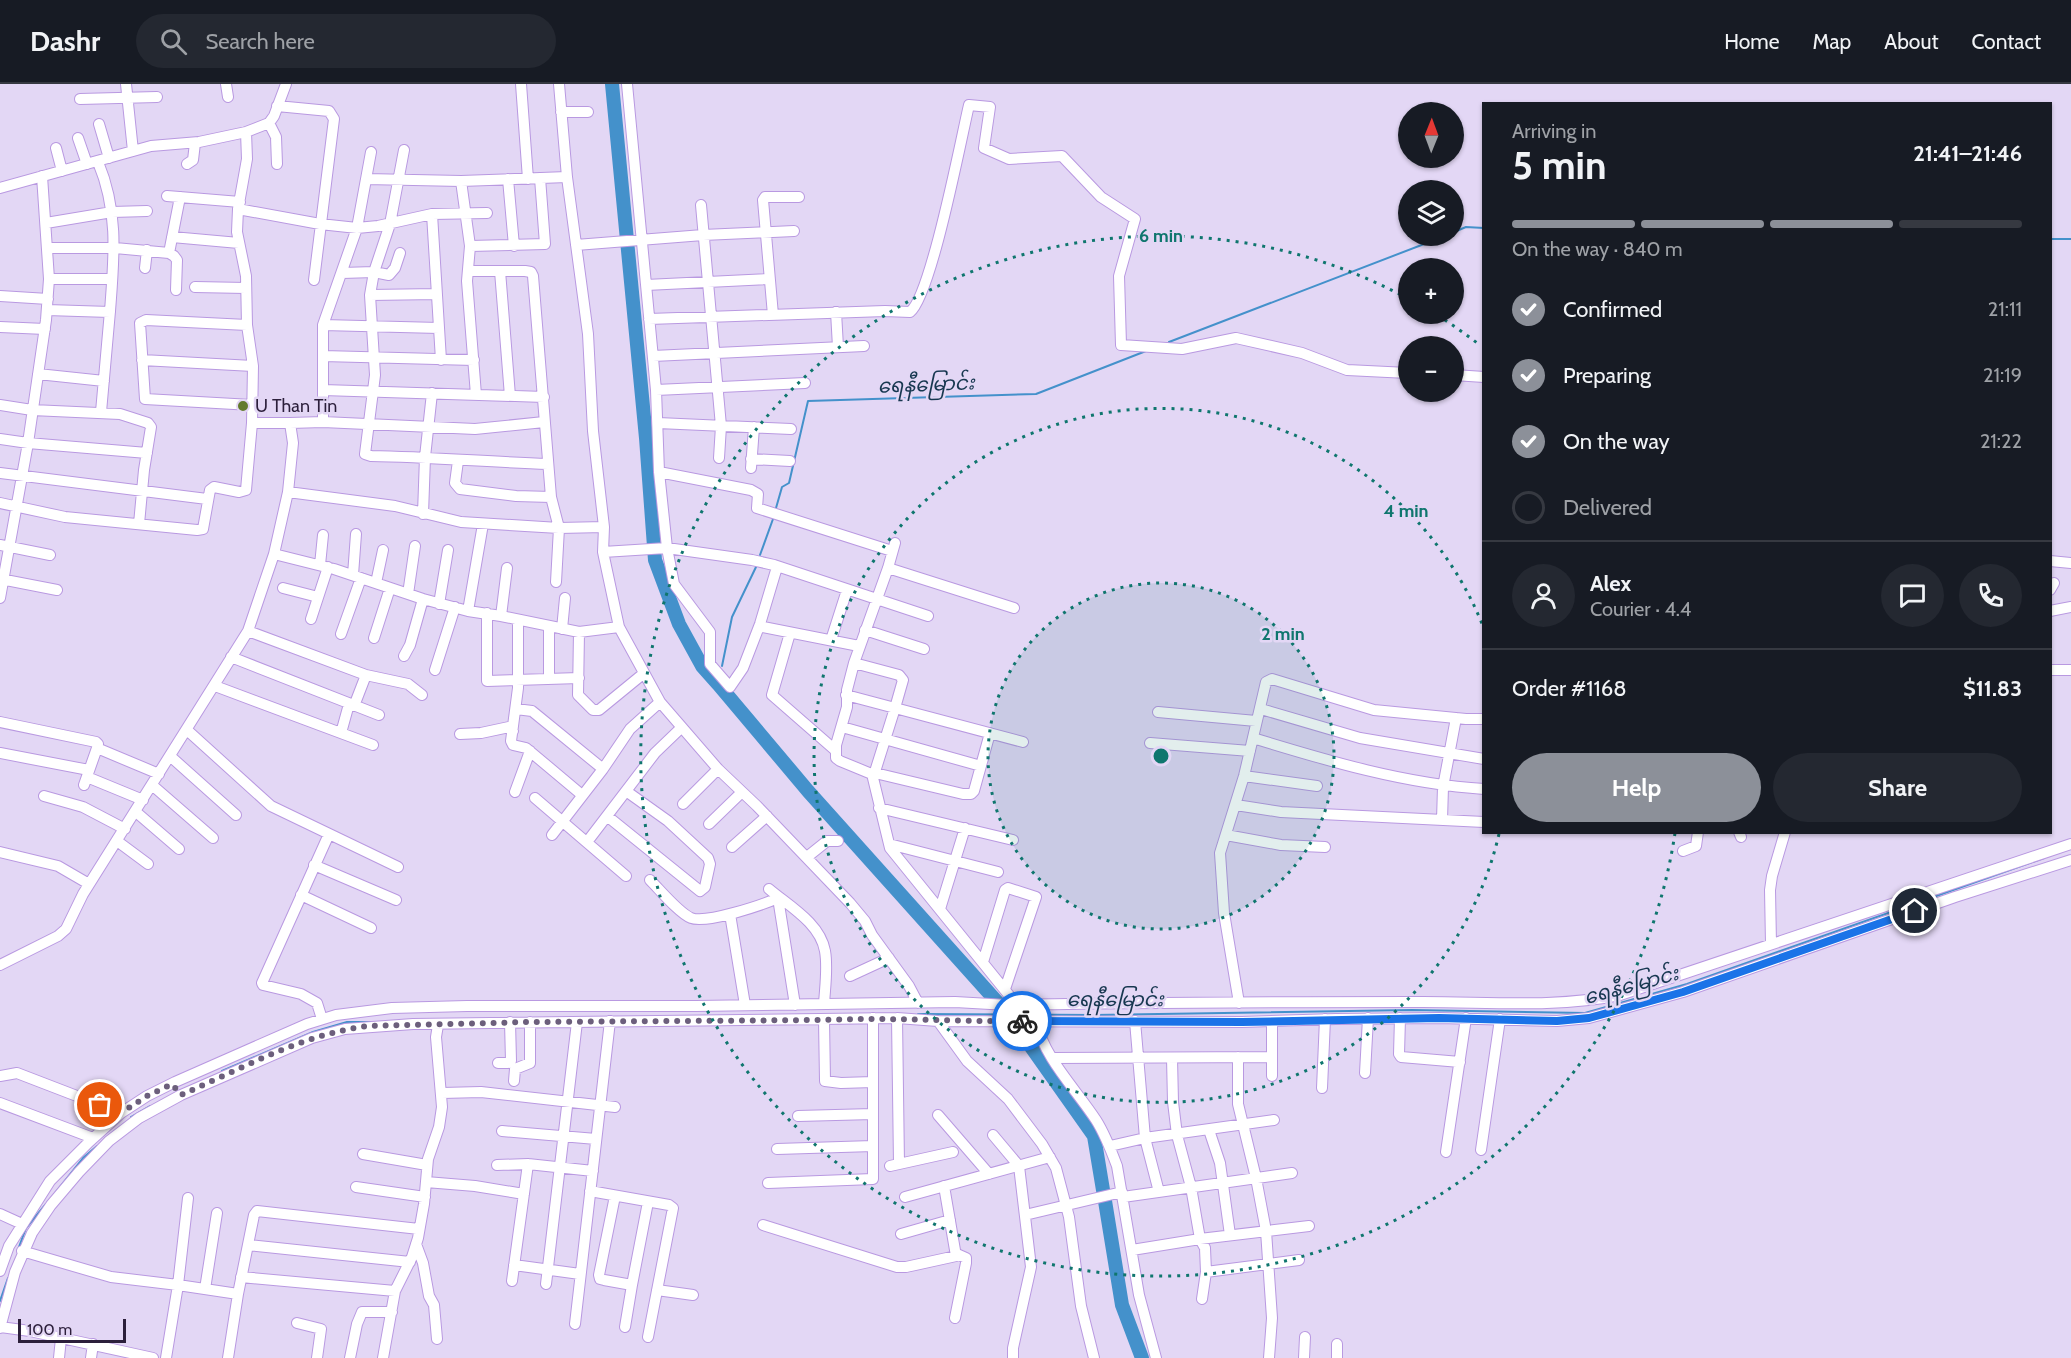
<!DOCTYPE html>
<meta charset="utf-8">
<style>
body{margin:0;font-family:Cabin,"Noto Sans Myanmar",sans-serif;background:#242831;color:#f1f3f6;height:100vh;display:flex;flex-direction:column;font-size:22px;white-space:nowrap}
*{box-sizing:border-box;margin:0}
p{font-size:20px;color:#9ea1a6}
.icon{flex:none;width:33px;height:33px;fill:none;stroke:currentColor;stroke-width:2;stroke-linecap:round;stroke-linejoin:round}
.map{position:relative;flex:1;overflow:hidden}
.panel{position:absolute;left:1482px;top:18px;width:570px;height:732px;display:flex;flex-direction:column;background:#171b24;border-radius:0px;box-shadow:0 2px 4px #0004}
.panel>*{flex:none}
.needle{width:39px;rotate:1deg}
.fabs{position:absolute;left:1398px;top:18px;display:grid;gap:12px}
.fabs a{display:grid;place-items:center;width:66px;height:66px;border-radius:50%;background:#171b24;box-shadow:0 2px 4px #0004;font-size:30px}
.scale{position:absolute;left:18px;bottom:15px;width:108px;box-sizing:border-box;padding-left:6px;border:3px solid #2c1f3b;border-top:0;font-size:16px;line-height:21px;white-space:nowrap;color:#2c1f3b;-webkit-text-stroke:4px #e3d7f5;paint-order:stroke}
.pin{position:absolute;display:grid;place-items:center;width:51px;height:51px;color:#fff;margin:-26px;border:3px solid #fff;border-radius:50%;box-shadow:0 2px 6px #0007}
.courier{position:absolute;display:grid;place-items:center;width:60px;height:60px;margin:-30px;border:4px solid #1a73e8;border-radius:50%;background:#fff;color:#222;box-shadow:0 2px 8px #0007}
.summary em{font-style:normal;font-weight:700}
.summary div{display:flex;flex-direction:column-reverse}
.summary{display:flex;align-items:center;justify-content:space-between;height:102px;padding:0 30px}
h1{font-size:39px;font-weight:700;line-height:45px}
.bar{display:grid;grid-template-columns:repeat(4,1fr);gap:9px 6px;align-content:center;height:72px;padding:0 30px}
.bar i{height:8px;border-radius:4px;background:#363941}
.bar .selected{background:#8c9099}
.bar p{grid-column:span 4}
.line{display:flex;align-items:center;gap:15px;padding:0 30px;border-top:2px solid #363941}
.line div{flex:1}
.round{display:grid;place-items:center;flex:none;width:63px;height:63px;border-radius:32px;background:#242831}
ol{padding:0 30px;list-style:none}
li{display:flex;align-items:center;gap:18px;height:66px}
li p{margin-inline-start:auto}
li .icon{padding:6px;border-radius:50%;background:#8c9099;color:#fff;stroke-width:4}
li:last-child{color:#9ea1a6}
li i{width:33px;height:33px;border:3px solid #363941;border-radius:50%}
.cta{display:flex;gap:12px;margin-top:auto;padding:12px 30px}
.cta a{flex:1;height:69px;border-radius:36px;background:#8c9099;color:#fff;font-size:24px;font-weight:700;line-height:69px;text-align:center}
.cta a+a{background:#242831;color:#f1f3f6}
header{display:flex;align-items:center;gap:36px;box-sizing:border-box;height:84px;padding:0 30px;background:#171b24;border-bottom:2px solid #363941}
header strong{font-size:28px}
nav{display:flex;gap:33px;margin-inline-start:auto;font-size:21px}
.search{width:420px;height:54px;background:#242831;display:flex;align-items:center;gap:15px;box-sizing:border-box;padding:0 21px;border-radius:33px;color:#9ea1a6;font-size:22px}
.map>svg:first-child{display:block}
</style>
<header>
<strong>Dashr</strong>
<div class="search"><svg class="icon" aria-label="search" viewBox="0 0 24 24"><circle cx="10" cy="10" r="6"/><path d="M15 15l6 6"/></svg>Search here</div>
<nav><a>Home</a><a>Map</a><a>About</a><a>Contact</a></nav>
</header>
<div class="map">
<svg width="2071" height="1274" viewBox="0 0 2071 1274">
<rect width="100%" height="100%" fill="#e3d7f5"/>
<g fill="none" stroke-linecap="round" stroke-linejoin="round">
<path stroke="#4491cb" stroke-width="2" d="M1454 148 1466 143 1484 144
M2050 155H2071
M1169 258 1445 152
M776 424 782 403 789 399 808 317 1036 310 1146 267
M760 471 773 435
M722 582 732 533 756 483
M918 930 1094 931 1412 926 1585 929 1687 900 2044 774
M222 987 313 948 347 938H372
M131 1033 150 1022
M55 1109 83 1074 97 1062
M19 1163 26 1144 46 1120
M0 1217 8 1194"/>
<path stroke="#4491cb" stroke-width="14" d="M612 0 646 354 655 476 679 540 702 582 718 600 808 707 1007 929 1094 1052 1103 1106
M1105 1117 1122 1221 1142 1274"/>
<g stroke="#b999e1" stroke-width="12">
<path id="minor" d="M126 0 133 67
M226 0 228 13
M521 0 528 95
M559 0 567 93 588 250 593 347 604 443 603 468 619 543 660 618 718 685 757 722 850 819 865 837 872 851 909 902 918 919
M627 0 656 306 659 388 667 464 674 500 710 548V580L730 603 743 584 760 540 777 483
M80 15 157 13
M277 22 329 27 334 35 314 196
M561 28H588
M269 39 276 53 277 80
M99 40 109 74
M78 54 87 80
M56 64 62 87
M404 66 390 140 374 188 370 211 375 291 365 370 371 372C430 373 489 378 548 380
M98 78C119 128 114 174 110 227 107 261 104 295 101 328
M187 80 193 76 195 59
M366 95 461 97 567 93
M508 95 514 162
M461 97 470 162 467 197 476 311
M0 104 151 62 199 58 246 48 269 39 274 32 286 0
M167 112 240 118
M701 121 721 342 719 374
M238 125 320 140 357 144 378 142 432 130 487 129
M432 130 441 276
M46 139 112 128 147 127
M172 153 239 159
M576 161 703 151 794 147
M470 162 545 160 540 94
M47 164H115L169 169 174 172 177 176 176 206
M169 169 180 113
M145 184 147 166
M468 187H525L531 188 533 192 551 413 559 444 556 498
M500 187 510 312
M342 189 374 188 389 191 395 184 400 169
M49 195H112
M646 201 769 195
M195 203 246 204
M370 211 437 210
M0 212 48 215
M47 226 110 228
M836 228 838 263
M773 231 763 116 765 113H799
M649 235 885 227 910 228C931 212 961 55 969 21L990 23 984 64 1009 75 1062 72 1101 113 1135 135 1119 192 1121 261 1182 265 1236 254 1302 269 1347 286 1408 289
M247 241 146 236 140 239 145 315 252 321
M323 241 439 244
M0 243 45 245
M323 272 474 276
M653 272 864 262
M142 276 253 282
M38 290 104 297
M1454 291 1484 293
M323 306 544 313
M656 306 805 299
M0 321 32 326 120 330 148 339 151 343 144 386 139 440
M323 338V241L357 144 371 68
M290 339 323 338 475 345 544 338
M658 339 791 345
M0 355 28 359 147 369
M751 375 790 377
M458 377 455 399 460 405 516 412 551 413
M751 384 754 343
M659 388 751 406 758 410 757 424 892 467
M0 389 207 415
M288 408 395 422 461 438 559 444 604 443
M0 419 65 433 197 446 203 445 210 406 214 403 239 408 246 406 252 339
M423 430 425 373 432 309
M0 461 50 471
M603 468 667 464 752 476 774 481 928 532
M274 470 334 485 423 515 468 527 501 532 579 548 619 543
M2050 477 2071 479
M320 481 323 451
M888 484 1014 524
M353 491 356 450
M0 495 57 506
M376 499 383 466
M283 504 318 513
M2050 506 2054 499
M408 510 415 462
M0 514 28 359 46 236 49 195 42 92
M439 520 448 466
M468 527 483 440
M2050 527 2071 523
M487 529V597L579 594
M501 532 507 484
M311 535 328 483
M518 536V604L511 657 513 661 526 664 582 711
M760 540 763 543 859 562
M549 543V595
M562 545 565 514
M865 546 924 565
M248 547 366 591 408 600 422 611
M579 548 578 611 593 626H599L643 590
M790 549 772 611 835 666
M341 550 361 494
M374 554 390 504
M831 556 847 506
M404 572 410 561 423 515
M231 573 379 631
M435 586 455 523
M2050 586H2071
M215 602 373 661
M846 611 895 624 903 596 899 591 854 579
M354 622 366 591
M516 625 532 627 603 685
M1261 625 1360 654 1484 675
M1158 628 1256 637
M0 638 96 658 98 660 97 664 84 701
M842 643 981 682
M187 646 271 722 398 783
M341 649 349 620
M460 650 481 649 509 643 513 647
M1253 654C1328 677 1405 700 1484 705
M1150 659 1250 667
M97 664 159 690
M0 669 89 686
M170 672 236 731
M875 689 963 710H971L974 707 990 649
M874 691 840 677 836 674V661L847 623V606L854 579 888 484 895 459
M1244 692 1317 702
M87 693 143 716
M152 701 213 754
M515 708 530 667
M44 712 83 723 125 745
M535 714 626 792
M683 720 718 685
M1236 721 1281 728 1484 738
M879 724 1013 756
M136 728 179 765
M607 732 700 807 705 803 710 780 708 774 668 737 626 707
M1442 736 1443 703 1456 634
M709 740 742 708
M1739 748 1741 753
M552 751 603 685 630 645 660 618
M1226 751 1281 761 1325 763
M117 757 148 780
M587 758 655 669 681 644
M889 760 998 788
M732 763 767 732
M1683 767 1696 762 1698 748
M0 768 58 782 89 800
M807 773 827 757H838
M314 781 396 816
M650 796C660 806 679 829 691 834 706 840 762 821 778 814L783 817
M769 805C789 822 820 839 825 867 828 884 825 903 824 920
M301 811 371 844
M778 814 795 921
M940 825 965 744
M730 830 745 921
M1771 860 1770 806 1772 792 1785 748
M983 878 1005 806 1008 804 1036 813 1005 905
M0 881 58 852 66 845 83 810 248 547 274 470 288 408 293 359 290 339H252L253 282 247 241 246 192 237 148 238 125 247 75 246 48
M850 892 889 874
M1239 919 1224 829 1220 769 1244 692 1266 598 1272 595 1374 626 1466 635H1484
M1017 921 890 764 873 694 895 624 1023 658
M897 934 899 1080
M1400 934 1399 970 1401 973 1460 978
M322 935 317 919 301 910 263 901 262 899 329 750
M824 936 825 997 841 999 873 998
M938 937 1242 938 1336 935 1439 934 1557 937 1589 934 1683 908 1955 813 2071 776
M1036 937C1044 974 1075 1004 1096 1036 1105 1050 1111 1066 1117 1082L1139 1211 1156 1274
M1135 937 1145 1054 1159 1108
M1272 937V992
M1238 973V1020L1256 1094 1266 1147 1272 1234 1269 1274
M1053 974 1272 973
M1172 974 1173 1018 1177 1051 1191 1103 1200 1155 1205 1164 1206 1188 1202 1215
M498 979H508L511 977 510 938
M1365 989 1368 934
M0 992 17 989 121 1029
M514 997 515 985 530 979V938
M1322 1004 1325 935
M442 1009 481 1008 615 1023
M0 1019 93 1054
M938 1031 989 1090
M798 1032 873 1030
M1209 1046 1220 1079 1230 1151
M502 1047 596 1055
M993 1051 1019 1082 1031 1183 1013 1264V1274
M1110 1062 1145 1054 1274 1036
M777 1065 873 1062
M1481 1066 1500 935
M1446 1068 1466 934
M363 1070 427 1081
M497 1081 528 1080 593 1087
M890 1082 953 1068
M426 1098 475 1102 524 1110
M768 1099 873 1095V934
M356 1103 425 1113
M590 1107 669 1121 673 1124 648 1253
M615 1112 599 1191 600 1195 604 1196 632 1201 648 1118
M905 1113 1050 1073
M1123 1113 1292 1089
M0 1130 22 1140
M1025 1131 1122 1108
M763 1141 897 1183H906L956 1172 944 1102
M901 1150 950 1136
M416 1160 423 1179 429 1212 434 1221 437 1255
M248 1161 410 1178
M1132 1166 1200 1155 1309 1142
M22 1167 111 1193 178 1201 188 1114
M514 1181 580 1190
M0 1187 9 1162 50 1097 89 1058 121 1029 147 1012 175 998 307 940 336 931 392 924 467 922H696L955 918 1008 921C1143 918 1278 918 1412 918 1481 917 1552 925 1620 911L2071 760
M1206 1188 1299 1176
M241 1193 395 1207
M512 1197 528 1080
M546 1200 577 938
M205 1205 217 1129
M657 1206 693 1211
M238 1210 254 1131 257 1127 419 1145
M955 1234 966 1179V1174L957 1170
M297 1239 321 1245 317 1274
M575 1240 610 937
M0 1243 30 1247 153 1274
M625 1243 632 1201
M0 1244 15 1188 32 1149 51 1121 79 1088 109 1057 139 1034 181 1011 312 954 345 945 413 940 897 934 938 937 967 977 1008 1015 1042 1060 1056 1084 1069 1133 1081 1222 1094 1274
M59 1274 61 1254
M91 1274 93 1260
M166 1274 178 1201 238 1210 228 1274
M350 1274 357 1240 362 1228H392
M383 1274 395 1207 412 1173 418 1154 424 1120 428 1075 439 1043 442 1023 436 953 438 941
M1304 1274 1305 1253
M1337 1274V1260"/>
</g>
<use href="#minor" stroke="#fff" stroke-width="10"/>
</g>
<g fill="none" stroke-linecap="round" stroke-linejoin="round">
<path stroke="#6c5f7c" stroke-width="6" stroke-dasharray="0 10.8" d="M100 1021 121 1029 147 1012 172 1000 181 1011C241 985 303 950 368 942L530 938 824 936C890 933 955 938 1022 937"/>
<path stroke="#1a73e8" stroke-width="8" d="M1022 937 1242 938 1439 934 1557 937 1589 934 1683 908 1915 827"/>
</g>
<circle cx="1161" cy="672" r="173" fill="#0f766e" fill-opacity=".12"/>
<g fill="none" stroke="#0f766e" stroke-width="3" stroke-dasharray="3 6">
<circle cx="1161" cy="672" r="173"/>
<path d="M1499 750A347 347 0 1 1 1483 542"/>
<path d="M1675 749A520 520 0 1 1 1405 213M1437 231A520 520 0 0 1 1481 262"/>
</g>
<circle fill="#637b2d" stroke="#e3d7f5" stroke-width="2" cx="243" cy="322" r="6"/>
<g text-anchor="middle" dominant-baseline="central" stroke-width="5" stroke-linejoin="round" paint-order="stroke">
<g font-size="18" fill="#2c1f3b" stroke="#e3d7f5" text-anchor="start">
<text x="255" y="322">U Than Tin</text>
</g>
<g font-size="20" font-style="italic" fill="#173750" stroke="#e3d7f5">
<text transform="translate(926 300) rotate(-2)">ရေနီမြောင်း</text>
<text transform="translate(1631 901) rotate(-15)">ရေနီမြောင်း</text>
<text x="1115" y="915">ရေနီမြောင်း</text>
</g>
</g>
<circle cx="1161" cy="672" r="9" fill="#0f766e" stroke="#e3d7f5" stroke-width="3"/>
<g font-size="18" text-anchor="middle" font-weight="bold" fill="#0f766e" stroke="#e3d7f5" stroke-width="5" stroke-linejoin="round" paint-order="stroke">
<text x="1161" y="158">6 min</text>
<text x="1406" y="433">4 min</text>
<text x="1283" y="556">2 min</text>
</g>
</svg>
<div class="fabs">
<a><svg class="needle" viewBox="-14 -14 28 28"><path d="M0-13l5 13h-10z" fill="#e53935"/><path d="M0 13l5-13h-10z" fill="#9ea1a6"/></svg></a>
<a><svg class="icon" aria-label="layers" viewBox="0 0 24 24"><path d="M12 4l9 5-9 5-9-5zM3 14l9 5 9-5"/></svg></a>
<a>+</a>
<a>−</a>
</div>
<div class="scale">100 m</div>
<div class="pin" style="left:100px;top:1021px;background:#ea580c"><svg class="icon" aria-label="bag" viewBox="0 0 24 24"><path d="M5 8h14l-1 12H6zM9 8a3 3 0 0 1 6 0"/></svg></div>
<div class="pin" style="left:1915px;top:827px;background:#1f2937"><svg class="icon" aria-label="home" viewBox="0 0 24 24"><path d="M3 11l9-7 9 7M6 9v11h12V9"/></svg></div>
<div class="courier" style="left:1022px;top:937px"><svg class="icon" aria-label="bike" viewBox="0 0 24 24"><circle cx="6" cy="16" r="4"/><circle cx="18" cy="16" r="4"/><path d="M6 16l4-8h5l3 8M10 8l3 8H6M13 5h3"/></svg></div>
<section class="panel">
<div class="summary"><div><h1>5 min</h1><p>Arriving in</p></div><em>21:41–21:46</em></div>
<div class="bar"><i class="selected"></i><i class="selected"></i><i class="selected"></i><i></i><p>On the way · 840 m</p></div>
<ol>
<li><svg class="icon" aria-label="check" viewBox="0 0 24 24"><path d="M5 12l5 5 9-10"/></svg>Confirmed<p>21:11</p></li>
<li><svg class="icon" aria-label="check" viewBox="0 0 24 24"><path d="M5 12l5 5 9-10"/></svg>Preparing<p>21:19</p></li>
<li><svg class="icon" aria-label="check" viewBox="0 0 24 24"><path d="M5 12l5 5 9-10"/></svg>On the way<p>21:22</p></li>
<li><i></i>Delivered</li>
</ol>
<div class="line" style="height:108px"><a class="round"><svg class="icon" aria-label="person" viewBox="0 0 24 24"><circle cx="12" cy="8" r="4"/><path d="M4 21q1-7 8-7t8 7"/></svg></a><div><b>Alex</b><p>Courier · 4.4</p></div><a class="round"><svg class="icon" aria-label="chat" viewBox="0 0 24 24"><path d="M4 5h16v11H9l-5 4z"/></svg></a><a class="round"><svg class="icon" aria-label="phone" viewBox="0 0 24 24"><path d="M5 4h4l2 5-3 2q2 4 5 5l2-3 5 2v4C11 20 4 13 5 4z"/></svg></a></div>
<div class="line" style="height:78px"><div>Order #1168</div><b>$11.83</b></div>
<div class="cta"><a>Help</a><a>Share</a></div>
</section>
</div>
